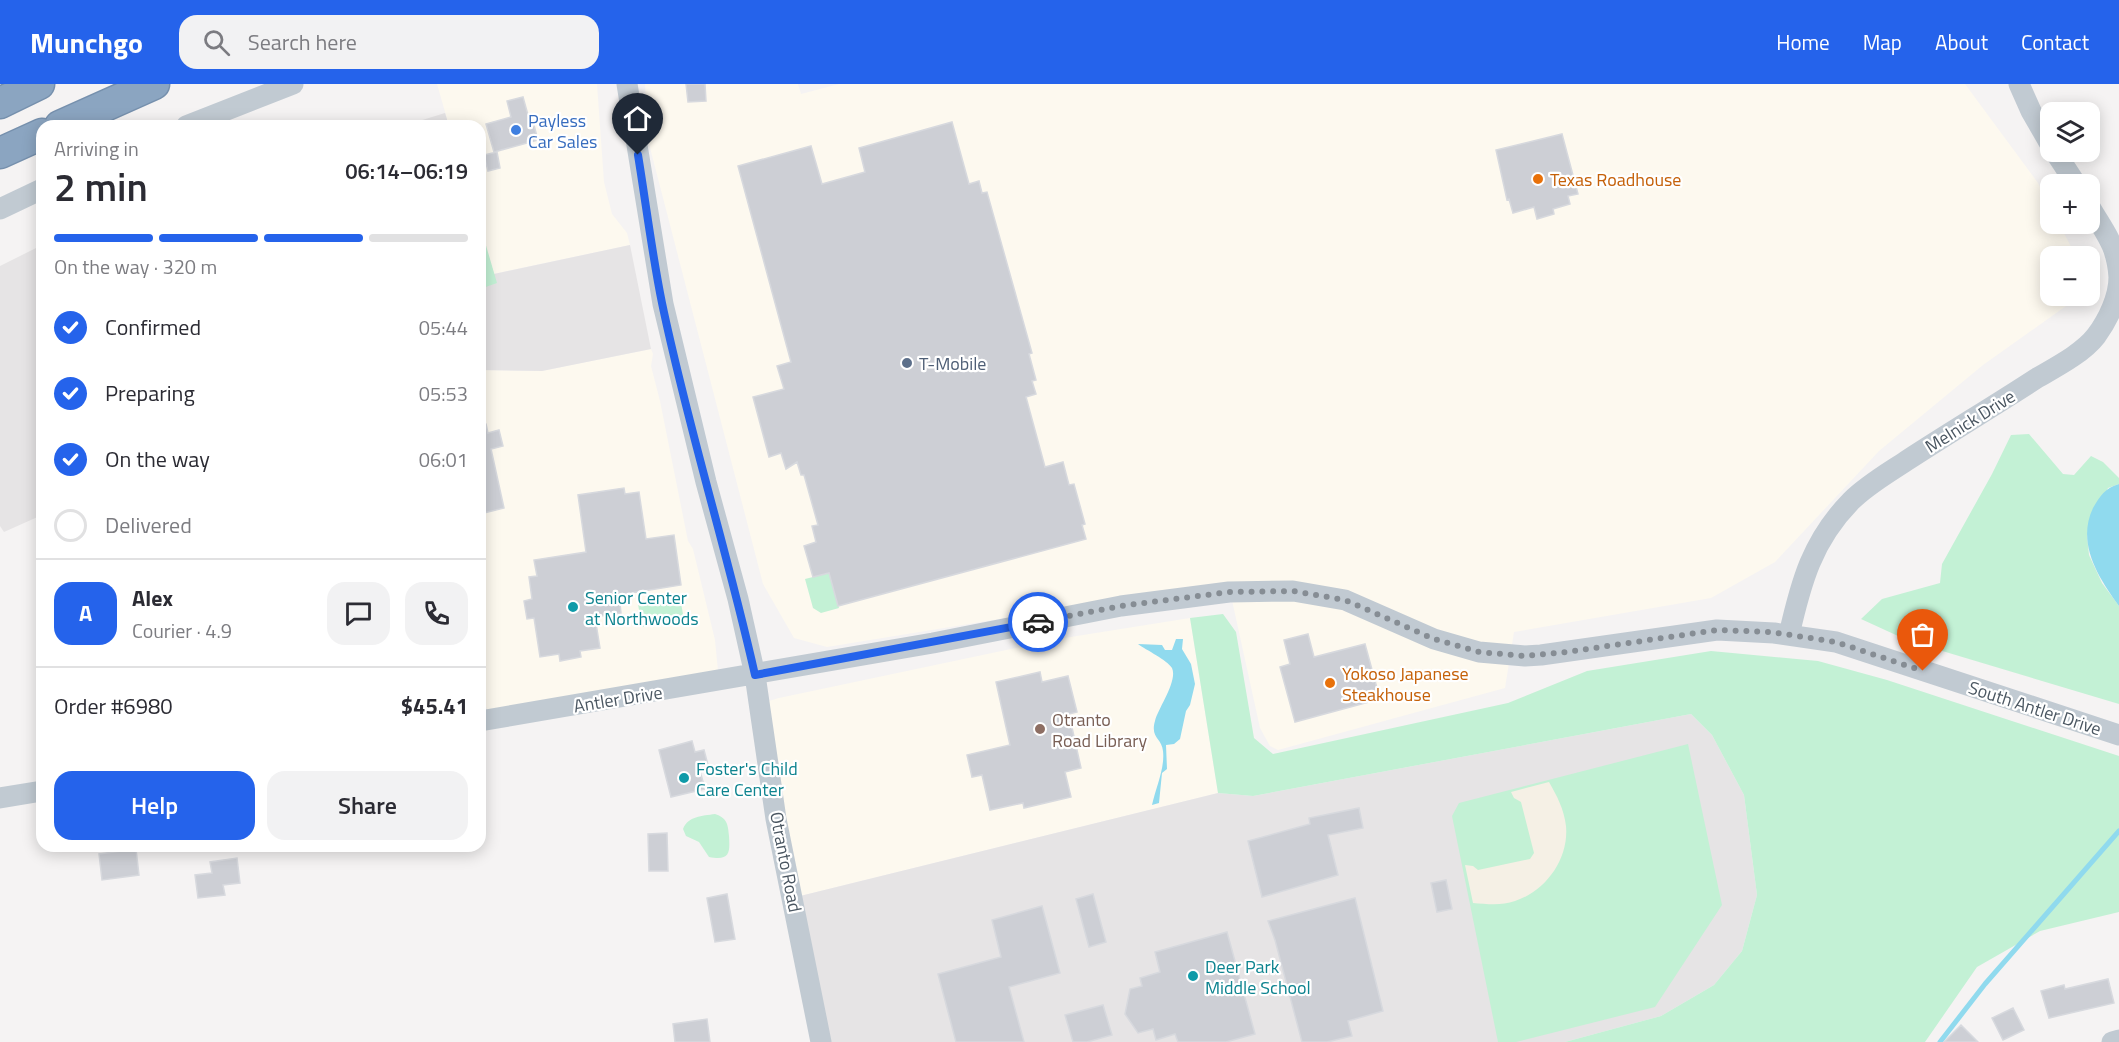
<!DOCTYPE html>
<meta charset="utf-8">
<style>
body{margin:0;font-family:"Titillium Web",sans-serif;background:#f2f2f3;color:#2b2b33;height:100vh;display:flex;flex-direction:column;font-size:22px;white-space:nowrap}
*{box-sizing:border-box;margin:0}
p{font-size:20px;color:#7c7c81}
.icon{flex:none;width:33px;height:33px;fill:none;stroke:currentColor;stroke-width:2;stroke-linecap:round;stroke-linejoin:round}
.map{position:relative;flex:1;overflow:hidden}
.drawer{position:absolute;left:36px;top:36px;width:450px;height:732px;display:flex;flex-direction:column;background:#fff;border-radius:18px;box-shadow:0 3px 15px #0003}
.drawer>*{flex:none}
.fabs{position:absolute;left:2040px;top:18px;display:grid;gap:12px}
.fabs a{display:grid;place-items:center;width:60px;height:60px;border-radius:12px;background:#fff;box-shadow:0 3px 15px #0003;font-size:30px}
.pin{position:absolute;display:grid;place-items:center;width:51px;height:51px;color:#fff;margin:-62px -26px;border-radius:50% 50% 50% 0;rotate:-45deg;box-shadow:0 0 6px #0007}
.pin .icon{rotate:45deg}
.courier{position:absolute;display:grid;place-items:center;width:60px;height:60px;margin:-30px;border:4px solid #2563eb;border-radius:50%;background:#fff;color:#222;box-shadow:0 2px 8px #0007}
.summary em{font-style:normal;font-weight:600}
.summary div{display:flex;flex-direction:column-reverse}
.summary{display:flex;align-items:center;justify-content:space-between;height:102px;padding:0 18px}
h1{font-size:39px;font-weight:600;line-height:45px}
.bar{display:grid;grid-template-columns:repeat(4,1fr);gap:9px 6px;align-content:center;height:72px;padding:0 18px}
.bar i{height:8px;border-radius:4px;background:#e1e1e2}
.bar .current{background:#2563eb}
.bar p{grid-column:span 4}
.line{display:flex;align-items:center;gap:15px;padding:0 18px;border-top:2px solid #e1e1e2}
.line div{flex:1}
.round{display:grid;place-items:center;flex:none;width:63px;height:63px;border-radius:18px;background:#f2f2f3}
ol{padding:0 18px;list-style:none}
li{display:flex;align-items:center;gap:18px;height:66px}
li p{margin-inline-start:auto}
li .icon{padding:6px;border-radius:50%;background:#2563eb;color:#fff;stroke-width:4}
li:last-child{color:#7c7c81}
li i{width:33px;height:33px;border:3px solid #e1e1e2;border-radius:50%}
.primary-button{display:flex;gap:12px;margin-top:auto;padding:12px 18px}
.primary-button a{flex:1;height:69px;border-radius:18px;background:#2563eb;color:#fff;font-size:24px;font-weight:600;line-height:69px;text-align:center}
.primary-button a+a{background:#f2f2f3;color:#2b2b33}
header{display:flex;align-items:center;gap:36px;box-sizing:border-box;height:84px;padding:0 30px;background:#2563eb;color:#fff}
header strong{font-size:28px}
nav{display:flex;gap:33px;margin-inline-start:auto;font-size:21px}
.search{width:420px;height:54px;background:#f2f2f3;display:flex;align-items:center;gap:15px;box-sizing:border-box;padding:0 21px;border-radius:18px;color:#7c7c81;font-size:22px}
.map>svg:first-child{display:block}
</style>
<header>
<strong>Munchgo</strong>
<div class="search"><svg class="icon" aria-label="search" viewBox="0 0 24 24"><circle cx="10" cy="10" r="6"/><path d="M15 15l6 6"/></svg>Search here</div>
<nav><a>Home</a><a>Map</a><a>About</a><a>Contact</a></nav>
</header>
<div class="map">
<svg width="2119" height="958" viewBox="0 0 2119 958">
<rect width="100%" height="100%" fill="#f5f3f3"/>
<path fill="#fdf9ef" d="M437 0H597L604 98 612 130 627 149 630 161 493 190 480 145V42H449Z
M645 0H798L801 10 839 0H1965L2038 99 2050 122V140H2059L2076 172H2050V212H2076L2073 217 1983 281 1879 367 1775 478 1711 514 1514 548 1505 604 1278 666 1270 662 1260 644 1228 498 827 563 794 554 763 500 648 56Z
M651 265 653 270 651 282 660 317 688 457 693 465 715 556 718 587 491 635 480 608V286L542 287Z
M1190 534 1218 709 792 814 759 620 779 614 1058 555Z"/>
<path fill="#e6e4e5" d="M445 29 449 42H403Z
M480 145 494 190 630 161 651 265 542 287 480 286Z
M42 161V431L4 448 0 442V182Z
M1691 630 1712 651 1744 711 1757 811 1742 867 1714 901 1661 932 1565 958H821L792 814 1218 709 1253 712Z"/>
<path fill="#c3f1d5" d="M480 141 497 199 480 205Z
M2029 350 2063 390 2074 391 2091 372 2103 378 2119 394V400L2108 404 2087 452 2089 471 2102 499 2119 522V620L1909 557 1861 535 1882 515 1940 499 1942 480 1992 390 2011 351Z
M829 489 839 524 821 529 813 524 805 495Z
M680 513 684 536 642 543 638 520Z
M1223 530 1236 548 1254 654 1273 670 1508 619 1587 587 1711 567 1818 577 1887 596 2119 672V828L2040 847 1977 883 1925 958H1565L1661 932 1714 901 1742 867 1757 811 1744 711 1712 651 1691 630 1253 712 1218 709 1190 534Z
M1688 660 1722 821 1655 923 1516 958H1498L1452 732 1459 719Z
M715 730C727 734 728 740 729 752 730 769 730 777 709 773L699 758 686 752 683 745C688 732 702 732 715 730Z"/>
<path fill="#f5f0e5" d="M1549 698C1557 712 1564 725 1566 742 1569 775 1546 807 1515 817 1501 822 1487 820 1473 819L1465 781 1473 782 1478 786 1530 775 1534 769 1521 718 1514 714 1511 708Z"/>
<path fill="#90daee" d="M2119 400V522C2099 494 2076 460 2093 424 2100 412 2105 404 2119 400Z
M1176 555H1183L1182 565 1191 580 1195 600 1190 621 1186 627 1180 655 1174 660 1166 661 1167 685 1162 689 1159 719 1152 721C1156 703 1165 684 1163 667 1162 654 1150 654 1155 637 1158 624 1178 597 1172 584 1167 576 1146 566 1138 560L1162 561 1165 566H1172Z"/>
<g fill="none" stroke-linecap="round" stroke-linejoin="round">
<path stroke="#90daee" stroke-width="5" d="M1940 958 1985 900 2119 747"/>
</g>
<path fill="#cdcfd5" stroke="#d7d9de" stroke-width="1.5" d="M686 0H705L706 17 688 18Z
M523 13 528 31 531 30 538 56 494 68 486 40 511 33 507 17Z
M952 38 969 100 979 97 982 109 987 108 1032 269 1029 270 1036 296 1032 297 1036 310 1026 313 1045 383 1063 378 1069 401 1074 400 1085 440 1082 441 1086 455 838 522 829 489 813 493 804 462 816 458 812 442 818 441 804 391H801L797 378 786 385 781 369 769 373 753 313 784 305 777 282 791 278 738 82 811 62 822 100 865 88 859 64Z
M1562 50 1578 110 1568 112 1570 120 1553 125 1554 130 1537 135 1534 123 1513 129 1509 115 1507 116 1496 66Z
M497 68 500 84 488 87 484 71Z
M486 340 488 349 499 346 503 362 491 365 504 424 480 430V341Z
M624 404 625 410 639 408 646 455 674 451 681 501 619 511 621 529 595 533 600 564 580 567 581 573 560 577 559 570 540 573 534 534 527 535 524 517 532 515 529 493 537 492 534 476 586 468 578 411Z
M1308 550 1314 573 1365 560 1380 615 1295 638 1280 583 1290 580 1284 556Z
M1040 588 1042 598 1068 592 1077 628 1069 630 1081 684 1065 688 1071 713 1024 724 1023 719 990 726 982 691 972 693 967 671 1010 661 996 598Z
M692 657 695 668 704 666 708 681 699 683 705 705 671 713 659 666Z
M1359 724 1363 744 1328 751 1338 791 1262 813 1248 757 1310 740 1309 734Z
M667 749 668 787H649L648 750Z
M136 765 139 791 102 796 99 770Z
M237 774 240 799 223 801 225 811 198 814 195 791 212 789 210 778Z
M1446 796 1452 825 1437 828 1431 799Z
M727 810 735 855 715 858 707 814Z
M1093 810 1106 858 1089 863 1076 815Z
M1355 814 1383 927 1348 937 1352 952 1327 958H1302L1275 856 1268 837Z
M1042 822 1060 889 1009 903 1024 958H956L938 890 1001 873 992 836Z
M1227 848 1255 950 1226 958H1178L1175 950 1156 956 1153 945 1138 949 1125 930 1130 905 1142 902 1140 894 1160 888 1155 868Z
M2108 895 2114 919 2049 934 2041 907 2064 901 2065 905Z
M1103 921 1112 951 1087 958H1073L1065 931Z
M2013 924 2024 946 2003 956 1992 934Z
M707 935 710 958H675L673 940Z
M1961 941 1978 958H1944Z"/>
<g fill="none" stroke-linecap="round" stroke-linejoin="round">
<g stroke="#7690ad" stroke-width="33">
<path id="highway" d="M0 19 39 0
M60 42 154 0
M0 69 42 50"/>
</g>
<path stroke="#c1cad2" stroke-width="21" d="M627 0 663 220 706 398 738 515 755 591 776 735 821 958
M2019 0 2031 27 2050 60
M186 42 293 0
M2055 68 2076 100
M0 125 42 105
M1789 551C1801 498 1812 457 1851 417 1867 401 1888 389 1906 377 1949 349 1994 322 2037 294 2056 283 2083 269 2096 252 2108 236 2119 213 2119 193 2117 161 2105 149 2090 123
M480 637 933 559 1121 522 1229 508 1293 507 1345 516 1434 555 1479 568 1525 572 1541 571 1717 546 1774 549 1836 558 2119 651
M0 714 42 707
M2112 958 2119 956"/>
<use href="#highway" stroke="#8ba5c1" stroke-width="30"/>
</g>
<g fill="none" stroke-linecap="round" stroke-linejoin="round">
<path stroke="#868d94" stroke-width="6" stroke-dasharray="0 10.8" d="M1038 538 1121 522 1229 508 1293 507 1345 516 1434 555 1479 568 1525 572 1567 568 1717 546 1771 548 1836 558 1923 587"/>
<path stroke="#2563eb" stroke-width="8" d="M638 71C646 120 652 170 662 219 688 344 727 466 755 591L1038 538"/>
</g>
<circle fill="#3f7fe0" stroke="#fff" stroke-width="2" cx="516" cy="46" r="6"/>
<g fill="#e8710a" stroke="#fff" stroke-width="2">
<circle cx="1538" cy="95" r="6"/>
<circle cx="1330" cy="599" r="6"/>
</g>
<circle fill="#5c6f8a" stroke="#fff" stroke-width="2" cx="907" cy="279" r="6"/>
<g fill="#0f9aa8" stroke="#fff" stroke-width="2">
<circle cx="573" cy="523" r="6"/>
<circle cx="684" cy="694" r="6"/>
<circle cx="1193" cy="892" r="6"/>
</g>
<circle fill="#8d6e63" stroke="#fff" stroke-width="2" cx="1040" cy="645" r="6"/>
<g text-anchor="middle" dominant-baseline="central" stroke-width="4.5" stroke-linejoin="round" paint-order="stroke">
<g font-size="18" fill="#366cbe" stroke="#fff" text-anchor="start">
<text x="528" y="36">Payless<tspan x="528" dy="21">Car Sales</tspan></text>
</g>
<g font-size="18" fill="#c56008" stroke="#fff" text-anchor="start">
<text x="1550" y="95">Texas Roadhouse</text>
<text x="1342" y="589">Yokoso Japanese<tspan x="1342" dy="21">Steakhouse</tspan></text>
</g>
<g font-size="18" fill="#4e5e75" stroke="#fff" text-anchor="start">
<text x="919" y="279">T-Mobile</text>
</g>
<g font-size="18" fill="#4a5661" stroke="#fff">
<text transform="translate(1970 337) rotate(-32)">Melnick Drive</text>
<text transform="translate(618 615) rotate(-9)">Antler Drive</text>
<text transform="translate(2035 624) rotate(18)">South Antler Drive</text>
<text transform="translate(786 778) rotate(79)">Otranto Road</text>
</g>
<g font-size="18" fill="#0d838f" stroke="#fff" text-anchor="start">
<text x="585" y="513">Senior Center<tspan x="585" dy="21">at Northwoods</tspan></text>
<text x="696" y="684">Foster's Child<tspan x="696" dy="21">Care Center</tspan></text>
<text x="1205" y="882">Deer Park<tspan x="1205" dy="21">Middle School</tspan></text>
</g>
<g font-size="18" fill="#785e54" stroke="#fff" text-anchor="start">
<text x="1052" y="635">Otranto<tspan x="1052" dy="21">Road Library</tspan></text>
</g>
</g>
</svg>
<div class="fabs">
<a><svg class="icon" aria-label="layers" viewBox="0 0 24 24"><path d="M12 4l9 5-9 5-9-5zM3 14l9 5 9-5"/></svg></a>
<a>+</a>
<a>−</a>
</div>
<div class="pin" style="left:1923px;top:587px;background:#ea580c"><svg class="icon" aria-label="bag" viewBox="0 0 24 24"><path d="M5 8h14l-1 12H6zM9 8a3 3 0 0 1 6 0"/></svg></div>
<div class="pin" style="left:638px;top:71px;background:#1f2937"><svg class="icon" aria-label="home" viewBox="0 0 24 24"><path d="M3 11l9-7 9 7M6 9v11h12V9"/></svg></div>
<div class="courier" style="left:1038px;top:538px"><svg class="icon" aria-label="car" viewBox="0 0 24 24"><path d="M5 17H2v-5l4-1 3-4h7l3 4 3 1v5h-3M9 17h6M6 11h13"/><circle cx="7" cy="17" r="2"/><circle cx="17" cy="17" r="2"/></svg></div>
<section class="drawer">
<div class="summary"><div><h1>2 min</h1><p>Arriving in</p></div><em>06:14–06:19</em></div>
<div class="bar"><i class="current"></i><i class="current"></i><i class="current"></i><i></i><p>On the way · 320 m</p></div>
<ol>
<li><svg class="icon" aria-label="check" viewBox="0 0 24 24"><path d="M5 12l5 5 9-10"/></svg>Confirmed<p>05:44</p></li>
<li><svg class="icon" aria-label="check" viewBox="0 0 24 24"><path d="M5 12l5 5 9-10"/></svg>Preparing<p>05:53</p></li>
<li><svg class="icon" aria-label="check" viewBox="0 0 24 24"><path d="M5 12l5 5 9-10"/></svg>On the way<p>06:01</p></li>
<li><i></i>Delivered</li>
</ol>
<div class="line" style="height:108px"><b class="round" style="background:#2563eb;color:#fff">A</b><div><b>Alex</b><p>Courier · 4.9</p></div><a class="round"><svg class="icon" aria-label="chat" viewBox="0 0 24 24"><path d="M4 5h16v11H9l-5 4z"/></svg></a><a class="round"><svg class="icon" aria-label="phone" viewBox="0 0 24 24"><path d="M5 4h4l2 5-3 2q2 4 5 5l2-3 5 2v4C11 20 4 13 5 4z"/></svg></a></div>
<div class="line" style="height:78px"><div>Order #6980</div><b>$45.41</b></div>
<div class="primary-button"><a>Help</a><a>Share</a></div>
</section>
</div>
